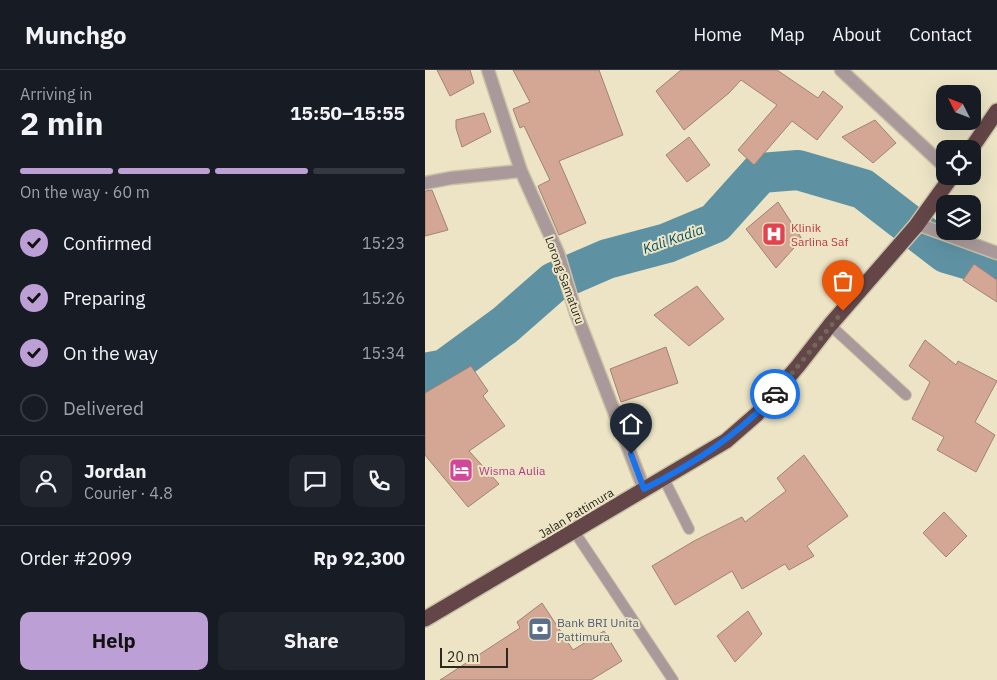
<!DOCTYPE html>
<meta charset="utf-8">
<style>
body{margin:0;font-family:"IBM Plex Sans",sans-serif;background:#20242c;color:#f1f3f6;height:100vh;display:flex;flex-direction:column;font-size:19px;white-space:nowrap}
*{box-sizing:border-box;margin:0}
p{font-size:16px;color:#9ea1a6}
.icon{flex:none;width:28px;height:28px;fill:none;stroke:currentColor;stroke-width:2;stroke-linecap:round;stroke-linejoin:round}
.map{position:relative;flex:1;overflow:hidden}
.drawer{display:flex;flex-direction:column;background:#171b24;width:425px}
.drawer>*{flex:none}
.needle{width:32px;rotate:312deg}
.buttons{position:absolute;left:511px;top:15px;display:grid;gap:10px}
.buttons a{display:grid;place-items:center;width:45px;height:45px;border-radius:10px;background:#171b24;box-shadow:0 5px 20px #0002;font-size:25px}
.scale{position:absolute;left:15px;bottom:12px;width:68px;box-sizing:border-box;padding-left:5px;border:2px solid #2c291d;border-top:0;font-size:14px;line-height:18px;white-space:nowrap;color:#2c291d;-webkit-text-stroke:4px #ece4c5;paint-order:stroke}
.pin{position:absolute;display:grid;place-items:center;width:42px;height:42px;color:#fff;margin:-51px -21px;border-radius:50% 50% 50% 0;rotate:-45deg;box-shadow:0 0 5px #0007}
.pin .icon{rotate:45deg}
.courier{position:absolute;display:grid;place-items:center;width:50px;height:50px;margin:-25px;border:4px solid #1a73e8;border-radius:50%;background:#fff;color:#222;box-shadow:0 1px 6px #0007}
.head em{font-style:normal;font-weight:800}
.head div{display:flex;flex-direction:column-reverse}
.head{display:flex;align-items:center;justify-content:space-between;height:85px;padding:0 20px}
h1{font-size:32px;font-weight:800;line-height:38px}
.bar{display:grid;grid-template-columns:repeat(4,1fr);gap:8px 5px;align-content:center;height:60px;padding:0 20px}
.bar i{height:6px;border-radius:4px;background:#363941}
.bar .current{background:#bc9fd5}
.bar p{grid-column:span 4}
.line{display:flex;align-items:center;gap:12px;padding:0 20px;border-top:1px solid #363941}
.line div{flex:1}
.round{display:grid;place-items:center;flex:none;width:52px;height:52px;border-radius:10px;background:#20242c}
ol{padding:0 20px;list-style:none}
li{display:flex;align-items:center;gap:15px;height:55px}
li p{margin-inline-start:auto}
li .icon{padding:5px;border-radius:50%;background:#bc9fd5;color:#111;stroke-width:4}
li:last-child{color:#9ea1a6}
li i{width:28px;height:28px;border:2px solid #363941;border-radius:50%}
.cta{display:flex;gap:10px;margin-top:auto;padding:10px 20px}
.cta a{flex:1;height:58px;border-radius:10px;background:#bc9fd5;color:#111;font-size:20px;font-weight:800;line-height:58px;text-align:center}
.cta a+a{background:#20242c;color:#f1f3f6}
header{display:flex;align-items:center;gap:30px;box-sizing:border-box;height:70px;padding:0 25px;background:#171b24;border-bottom:1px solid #363941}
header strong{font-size:24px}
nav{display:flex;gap:28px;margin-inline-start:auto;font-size:18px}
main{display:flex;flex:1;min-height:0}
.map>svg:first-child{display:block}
</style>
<header>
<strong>Munchgo</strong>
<nav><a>Home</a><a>Map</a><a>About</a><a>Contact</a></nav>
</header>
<main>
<section class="drawer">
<div class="head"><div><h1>2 min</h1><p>Arriving in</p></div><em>15:50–15:55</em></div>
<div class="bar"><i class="current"></i><i class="current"></i><i class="current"></i><i></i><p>On the way · 60 m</p></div>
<ol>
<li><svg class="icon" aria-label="check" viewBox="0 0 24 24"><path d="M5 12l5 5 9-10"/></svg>Confirmed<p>15:23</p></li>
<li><svg class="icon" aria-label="check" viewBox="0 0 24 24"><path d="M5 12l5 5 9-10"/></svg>Preparing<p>15:26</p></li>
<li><svg class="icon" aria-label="check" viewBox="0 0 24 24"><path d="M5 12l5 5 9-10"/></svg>On the way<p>15:34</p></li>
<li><i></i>Delivered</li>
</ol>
<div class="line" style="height:90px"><a class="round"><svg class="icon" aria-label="person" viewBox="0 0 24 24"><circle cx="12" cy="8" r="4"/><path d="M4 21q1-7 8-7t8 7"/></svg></a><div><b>Jordan</b><p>Courier · 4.8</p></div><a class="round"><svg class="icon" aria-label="chat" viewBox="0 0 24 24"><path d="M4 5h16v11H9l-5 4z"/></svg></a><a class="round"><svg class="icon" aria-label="phone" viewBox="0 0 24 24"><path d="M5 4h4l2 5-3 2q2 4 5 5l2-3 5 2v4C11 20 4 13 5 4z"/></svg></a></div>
<div class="line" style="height:65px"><div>Order #2099</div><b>Rp 92,300</b></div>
<div class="cta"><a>Help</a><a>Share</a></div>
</section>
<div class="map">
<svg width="572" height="610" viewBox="0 0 572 610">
<rect width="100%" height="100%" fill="#ece4c5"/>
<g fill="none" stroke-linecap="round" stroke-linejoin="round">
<path stroke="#5e92a3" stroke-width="40" d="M0 303 20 299 80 255 129 212 182 189 242 173 290 153 335 103 373 100 438 119 521 183 572 198"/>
</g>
<path fill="#d4a694" stroke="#a18276" d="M12 0H45L49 13 25 26Z
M88 0H174L198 65 134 91 161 153 134 165 113 116 125 110 99 56 95 58 88 39 105 32Z
M256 0H352L393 28 398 21 418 37 392 70 367 51 329 95 313 80 352 35 316 10 304 23 259 60 231 21Z
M59 43 66 62 37 77 31 58V50Z
M450 50 471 73 448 93 417 67Z
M264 67 285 95 262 112 241 85Z
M7 120 23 160 0 166V121Z
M353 132 377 169 351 198 321 159Z
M549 194 572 210V232L538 210Z
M272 216 299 249 264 276 229 245Z
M500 270 531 295 533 291 572 311 550 352 570 365 551 402 512 380 519 367 487 349 505 312 484 296Z
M241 277 253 313 196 332 185 299Z
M46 296 63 321 58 326 80 356 44 381 74 414 43 437 0 385V323Z
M379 385 423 446 382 476 389 486 364 500 360 494 317 519 307 501 250 535 227 496 269 471 317 447 320 452 361 421 352 408Z
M519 442 542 466 521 487 498 463Z
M117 533 148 580 179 561 197 591 166 610H15L95 558 92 552Z
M323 541 337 564 310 592 292 566Z"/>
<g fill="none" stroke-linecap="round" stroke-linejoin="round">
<g stroke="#c9c2a7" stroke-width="12">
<path id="lane" d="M405 255 481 325
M239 409 264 459
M149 461 248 610"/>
</g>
<g stroke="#c9c2a7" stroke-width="15">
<path id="street" d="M63 0 96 101 133 183 151 243 219 419
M416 0 520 97
M0 113 26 108 96 101
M492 154 572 183"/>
</g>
<g stroke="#c9c2a7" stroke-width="18">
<path id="highway" d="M546 79 572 41
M0 549 301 371 332 344 373 296 405 255 491 156 527 106"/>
</g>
<use href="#lane" stroke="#a9999a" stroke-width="10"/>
<use href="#street" stroke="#a9999a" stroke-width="12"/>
<use href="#highway" stroke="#644648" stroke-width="15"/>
</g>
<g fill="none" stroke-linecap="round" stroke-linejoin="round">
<path stroke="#6f6a58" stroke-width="5" stroke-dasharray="0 9" d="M350 324 418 241"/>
<path stroke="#1a73e8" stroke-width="6" d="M206 384 219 419C268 394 314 365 350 324"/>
</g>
<defs>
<g id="hospital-square" transform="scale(1.25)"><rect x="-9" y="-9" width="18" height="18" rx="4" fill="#e0444e" stroke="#ece4c5"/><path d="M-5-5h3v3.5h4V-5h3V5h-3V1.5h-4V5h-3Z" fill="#fff"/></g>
<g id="hotel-square" transform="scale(1.25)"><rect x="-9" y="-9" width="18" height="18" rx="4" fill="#d1479c" stroke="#ece4c5"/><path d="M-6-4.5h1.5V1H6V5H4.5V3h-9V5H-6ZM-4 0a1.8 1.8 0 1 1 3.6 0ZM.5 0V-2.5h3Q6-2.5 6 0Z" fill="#fff"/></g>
<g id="bank-square" transform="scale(1.25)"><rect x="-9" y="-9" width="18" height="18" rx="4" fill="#5c6f8a" stroke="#ece4c5"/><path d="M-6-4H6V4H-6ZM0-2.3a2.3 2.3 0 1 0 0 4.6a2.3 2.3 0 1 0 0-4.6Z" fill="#fff"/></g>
</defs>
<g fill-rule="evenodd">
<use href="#hospital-square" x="349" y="164"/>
<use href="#hotel-square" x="36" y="400"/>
<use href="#bank-square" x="115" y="559"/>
</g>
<g text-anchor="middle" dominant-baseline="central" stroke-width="4" stroke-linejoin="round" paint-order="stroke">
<g font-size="12" fill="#be3a42" stroke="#ece4c5" text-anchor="start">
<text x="366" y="157">Klinik<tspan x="366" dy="14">Sarlina Saf</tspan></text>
</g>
<g font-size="12" fill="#2c291d" stroke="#ece4c5">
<text transform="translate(140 210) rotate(70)">Lorong Samaturu</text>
<text transform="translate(151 443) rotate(-31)">Jalan Pattimura</text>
</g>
<g font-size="12" fill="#b23c85" stroke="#ece4c5" text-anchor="start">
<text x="54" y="400">Wisma Aulia</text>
</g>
<g font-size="12" fill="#4e5e75" stroke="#ece4c5" text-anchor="start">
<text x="132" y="552">Bank BRI Unita<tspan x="132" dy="14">Pattimura</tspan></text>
</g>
<g font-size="14" font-style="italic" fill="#065366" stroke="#ece4c5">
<text transform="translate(248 169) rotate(-19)">Kali Kadia</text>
</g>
</g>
</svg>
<div class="buttons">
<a><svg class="needle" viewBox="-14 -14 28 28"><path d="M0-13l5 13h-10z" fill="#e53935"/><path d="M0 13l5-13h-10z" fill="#9ea1a6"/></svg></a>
<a><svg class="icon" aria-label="locate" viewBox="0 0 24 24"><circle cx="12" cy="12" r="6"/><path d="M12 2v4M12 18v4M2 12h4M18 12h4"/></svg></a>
<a><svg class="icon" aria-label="layers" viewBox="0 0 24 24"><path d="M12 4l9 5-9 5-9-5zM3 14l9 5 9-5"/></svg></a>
</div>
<div class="scale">20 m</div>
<div class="pin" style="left:418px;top:241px;background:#ea580c"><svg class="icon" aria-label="bag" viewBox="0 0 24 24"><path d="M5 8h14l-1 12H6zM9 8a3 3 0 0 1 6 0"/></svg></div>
<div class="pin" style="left:206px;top:384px;background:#1f2937"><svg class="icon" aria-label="home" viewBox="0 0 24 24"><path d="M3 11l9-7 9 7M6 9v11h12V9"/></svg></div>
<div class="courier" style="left:350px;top:324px"><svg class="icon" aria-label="car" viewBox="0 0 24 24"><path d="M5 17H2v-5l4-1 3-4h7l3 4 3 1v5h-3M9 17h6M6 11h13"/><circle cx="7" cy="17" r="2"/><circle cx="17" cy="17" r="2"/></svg></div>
</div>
</main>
